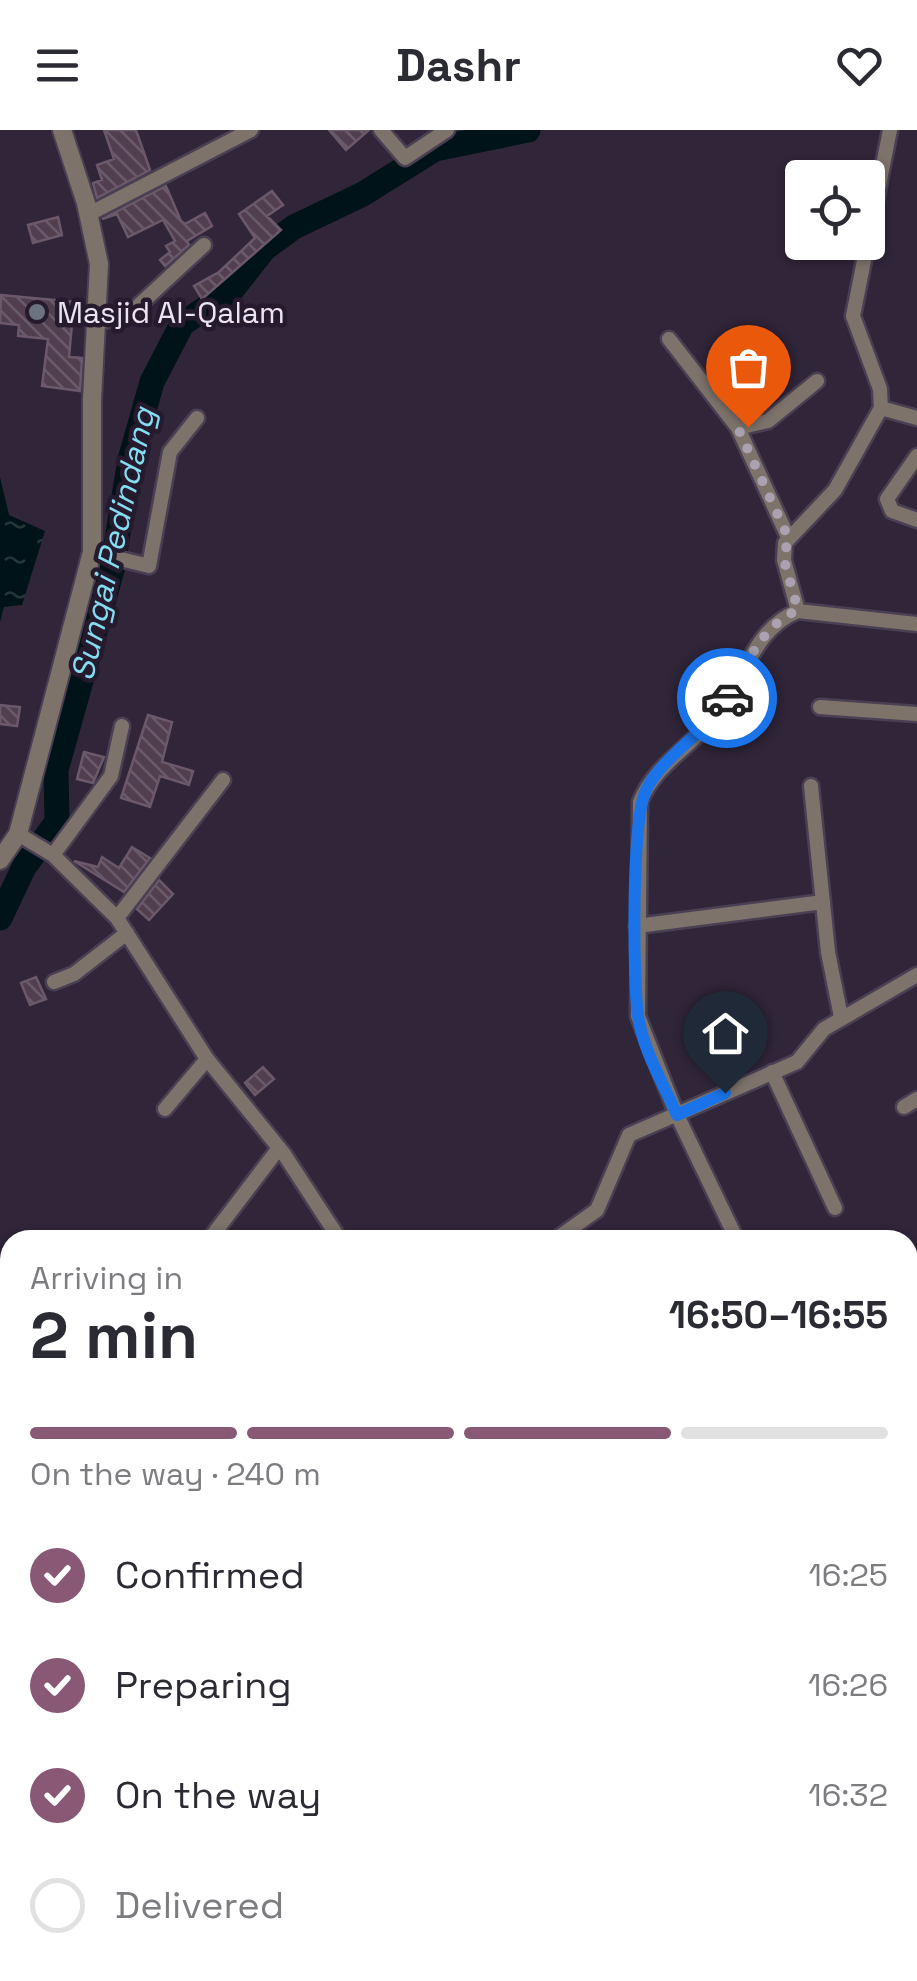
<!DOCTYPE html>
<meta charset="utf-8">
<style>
body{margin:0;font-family:"Space Grotesk",sans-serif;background:#f7f7f7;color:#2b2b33;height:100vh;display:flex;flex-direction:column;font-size:38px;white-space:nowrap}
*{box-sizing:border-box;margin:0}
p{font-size:32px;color:#7c7c81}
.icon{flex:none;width:55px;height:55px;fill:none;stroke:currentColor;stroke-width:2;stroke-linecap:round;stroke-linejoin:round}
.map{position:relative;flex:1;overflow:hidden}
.drawer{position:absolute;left:0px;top:1100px;width:918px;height:752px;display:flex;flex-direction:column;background:#fff;border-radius:30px 30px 0 0;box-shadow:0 2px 8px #0004}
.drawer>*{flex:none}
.tools{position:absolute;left:785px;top:30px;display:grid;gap:20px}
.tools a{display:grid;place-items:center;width:100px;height:100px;border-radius:10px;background:#fff;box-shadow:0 2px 8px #0004;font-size:50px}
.pin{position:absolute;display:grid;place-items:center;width:85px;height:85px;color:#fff;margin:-102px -42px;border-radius:50% 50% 50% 0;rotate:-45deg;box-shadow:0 0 10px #0007}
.pin .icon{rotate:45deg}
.courier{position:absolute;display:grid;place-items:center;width:100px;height:100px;margin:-50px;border:8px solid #1a73e8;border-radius:50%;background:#fff;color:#222;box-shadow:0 2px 12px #0007}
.headline em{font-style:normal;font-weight:700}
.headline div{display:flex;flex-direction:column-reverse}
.headline{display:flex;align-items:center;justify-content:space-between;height:170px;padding:0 30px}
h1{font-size:65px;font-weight:700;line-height:75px}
.bar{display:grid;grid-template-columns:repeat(4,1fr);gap:15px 10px;align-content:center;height:120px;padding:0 30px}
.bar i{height:12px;border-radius:8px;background:#e1e1e2}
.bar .current{background:#885875}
.bar p{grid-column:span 4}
ol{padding:0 30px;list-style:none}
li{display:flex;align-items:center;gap:30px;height:110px}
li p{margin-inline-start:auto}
li .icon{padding:10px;border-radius:50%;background:#885875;color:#fff;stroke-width:4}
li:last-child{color:#7c7c81}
li i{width:55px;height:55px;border:5px solid #e1e1e2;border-radius:50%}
header{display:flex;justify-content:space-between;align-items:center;height:130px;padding:0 30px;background:#fff;font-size:45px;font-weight:700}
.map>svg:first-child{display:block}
</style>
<header><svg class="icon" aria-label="menu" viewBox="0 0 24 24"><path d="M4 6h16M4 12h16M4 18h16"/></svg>Dashr<svg class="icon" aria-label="heart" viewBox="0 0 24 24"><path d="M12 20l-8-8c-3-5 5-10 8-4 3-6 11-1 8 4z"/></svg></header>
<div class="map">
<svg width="917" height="1851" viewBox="0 0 917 1851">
<defs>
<pattern id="water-ripples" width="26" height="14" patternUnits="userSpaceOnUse" patternTransform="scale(2.5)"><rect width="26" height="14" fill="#001318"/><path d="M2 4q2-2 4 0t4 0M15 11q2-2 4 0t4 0" fill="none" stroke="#25353a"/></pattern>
<pattern id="building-back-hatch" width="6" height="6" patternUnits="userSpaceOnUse" patternTransform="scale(2.5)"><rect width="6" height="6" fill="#513f50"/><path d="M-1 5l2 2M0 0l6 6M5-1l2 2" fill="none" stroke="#6a5b6a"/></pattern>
</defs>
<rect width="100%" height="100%" fill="#302539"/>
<path fill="url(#water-ripples)" d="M0 347 9 385 45 401 22 475 4 477 0 492Z"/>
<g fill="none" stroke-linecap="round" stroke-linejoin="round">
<path stroke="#001318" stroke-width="25" d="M0 788 24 737 57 692 56 640 112 440 130 330 152 252 182 194 231 161 264 119 294 97 363 64 435 19 528 0"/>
</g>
<path fill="url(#building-back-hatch)" stroke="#6c586b" stroke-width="2.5" d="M104 0H136L150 40 97 68 93 53 102 50 97 35 114 29Z
M329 0H369L346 20Z
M166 56 181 91 185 94 205 83 212 96 187 111 189 115 165 136 160 130 170 122 166 116 175 111 163 90 128 107 117 84 102 89Z
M272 61 283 75 267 86 281 100 202 169 194 156 219 142 255 108 239 84Z
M58 87 62 105 33 113 28 95Z
M1 165 74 172 69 227 82 228 80 261 42 256 48 209 18 206 19 195 0 193Z
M0 575 20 577 17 596 0 594Z
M148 585 172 592 162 632 193 641 189 655 160 646 150 677 121 668Z
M84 622 104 627 93 653 77 649Z
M132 717 150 728 124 762 74 731 98 737 102 727 119 738Z
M159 750 173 764 149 790 137 779Z
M36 847 46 869 30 875 21 853Z
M263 937 274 949 255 965 245 953Z"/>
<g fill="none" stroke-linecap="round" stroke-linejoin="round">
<g stroke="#4a4053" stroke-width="19">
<path id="minor" d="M381 0 405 28 447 0
M89 84 251 0
M99 193 136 178 204 115
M669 209 738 298 788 407
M881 278 917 288
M738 298 768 291 817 251
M917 326 887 369 892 381 917 390
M92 422 149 436 170 322 197 288
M798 481 784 430 785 413 835 360 881 278 880 259 853 186 890 0
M820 577 917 584
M811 656 828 822 841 887
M18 704 53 725 117 788 207 929 284 1024 340 1110
M53 725 111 646 122 596
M117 788 223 650
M637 796 823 772
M54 852 74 844 127 803
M772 942 835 1078
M904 977 917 969
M165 979 207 929
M209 1110 279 1018
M555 1110 597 1080 629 1005 797 932 824 899 917 845
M737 1110 677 985 638 886 640 672C655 634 693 616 717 584 745 549 753 499 798 481L917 494
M908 1449 917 1447
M711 1842 713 1851
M426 1851 431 1842"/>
</g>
<g stroke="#4a4053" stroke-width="22">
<path id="tertiary" d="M0 730 18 704 92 422V270L99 134 86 73 62 0"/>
</g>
<use href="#minor" stroke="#7d736b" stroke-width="14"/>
<use href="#tertiary" stroke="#7d736b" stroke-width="18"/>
</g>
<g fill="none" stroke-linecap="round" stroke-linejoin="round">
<path stroke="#aaa2b1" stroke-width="10" stroke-dasharray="0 18" d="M727 568C747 535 761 496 798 480L784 430 788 407 738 298 748 297"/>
<path stroke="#1a73e8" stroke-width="12" d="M725 963 677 985C663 953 643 920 638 886 633 849 631 686 647 658 666 623 706 603 727 568"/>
</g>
<circle fill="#6b7280" stroke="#261b2e" stroke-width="4" cx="37" cy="182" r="10"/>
<g text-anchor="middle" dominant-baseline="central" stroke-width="9" stroke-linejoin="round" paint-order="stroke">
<g font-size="30" fill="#ebe5f2" stroke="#261b2e" text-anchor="start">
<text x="57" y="182">Masjid Al-Qalam</text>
</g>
<g font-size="32" font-style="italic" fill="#84ddf0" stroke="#261b2e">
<text transform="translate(113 414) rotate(-77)">Sungai Pedindang</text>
</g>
</g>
</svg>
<div class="tools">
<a><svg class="icon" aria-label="locate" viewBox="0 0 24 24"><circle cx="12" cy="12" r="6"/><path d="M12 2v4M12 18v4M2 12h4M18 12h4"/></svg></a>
</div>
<div class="pin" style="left:748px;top:297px;background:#ea580c"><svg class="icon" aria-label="bag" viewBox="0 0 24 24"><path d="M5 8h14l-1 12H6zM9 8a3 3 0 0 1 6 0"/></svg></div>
<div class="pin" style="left:725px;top:963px;background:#1f2937"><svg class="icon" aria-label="home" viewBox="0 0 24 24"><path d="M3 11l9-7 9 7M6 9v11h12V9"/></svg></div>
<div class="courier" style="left:727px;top:568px"><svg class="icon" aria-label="car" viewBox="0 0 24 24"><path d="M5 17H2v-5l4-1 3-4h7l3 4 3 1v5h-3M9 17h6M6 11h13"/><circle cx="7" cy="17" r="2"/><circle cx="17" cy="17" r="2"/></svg></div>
<section class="drawer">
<div class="headline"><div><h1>2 min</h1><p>Arriving in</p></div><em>16:50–16:55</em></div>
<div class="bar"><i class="current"></i><i class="current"></i><i class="current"></i><i></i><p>On the way · 240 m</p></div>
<ol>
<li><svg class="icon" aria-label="check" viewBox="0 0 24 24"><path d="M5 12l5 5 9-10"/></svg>Confirmed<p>16:25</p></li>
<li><svg class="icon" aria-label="check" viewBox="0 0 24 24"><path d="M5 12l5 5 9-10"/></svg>Preparing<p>16:26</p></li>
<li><svg class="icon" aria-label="check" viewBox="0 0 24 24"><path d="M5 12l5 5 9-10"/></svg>On the way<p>16:32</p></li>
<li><i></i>Delivered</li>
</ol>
</section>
</div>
